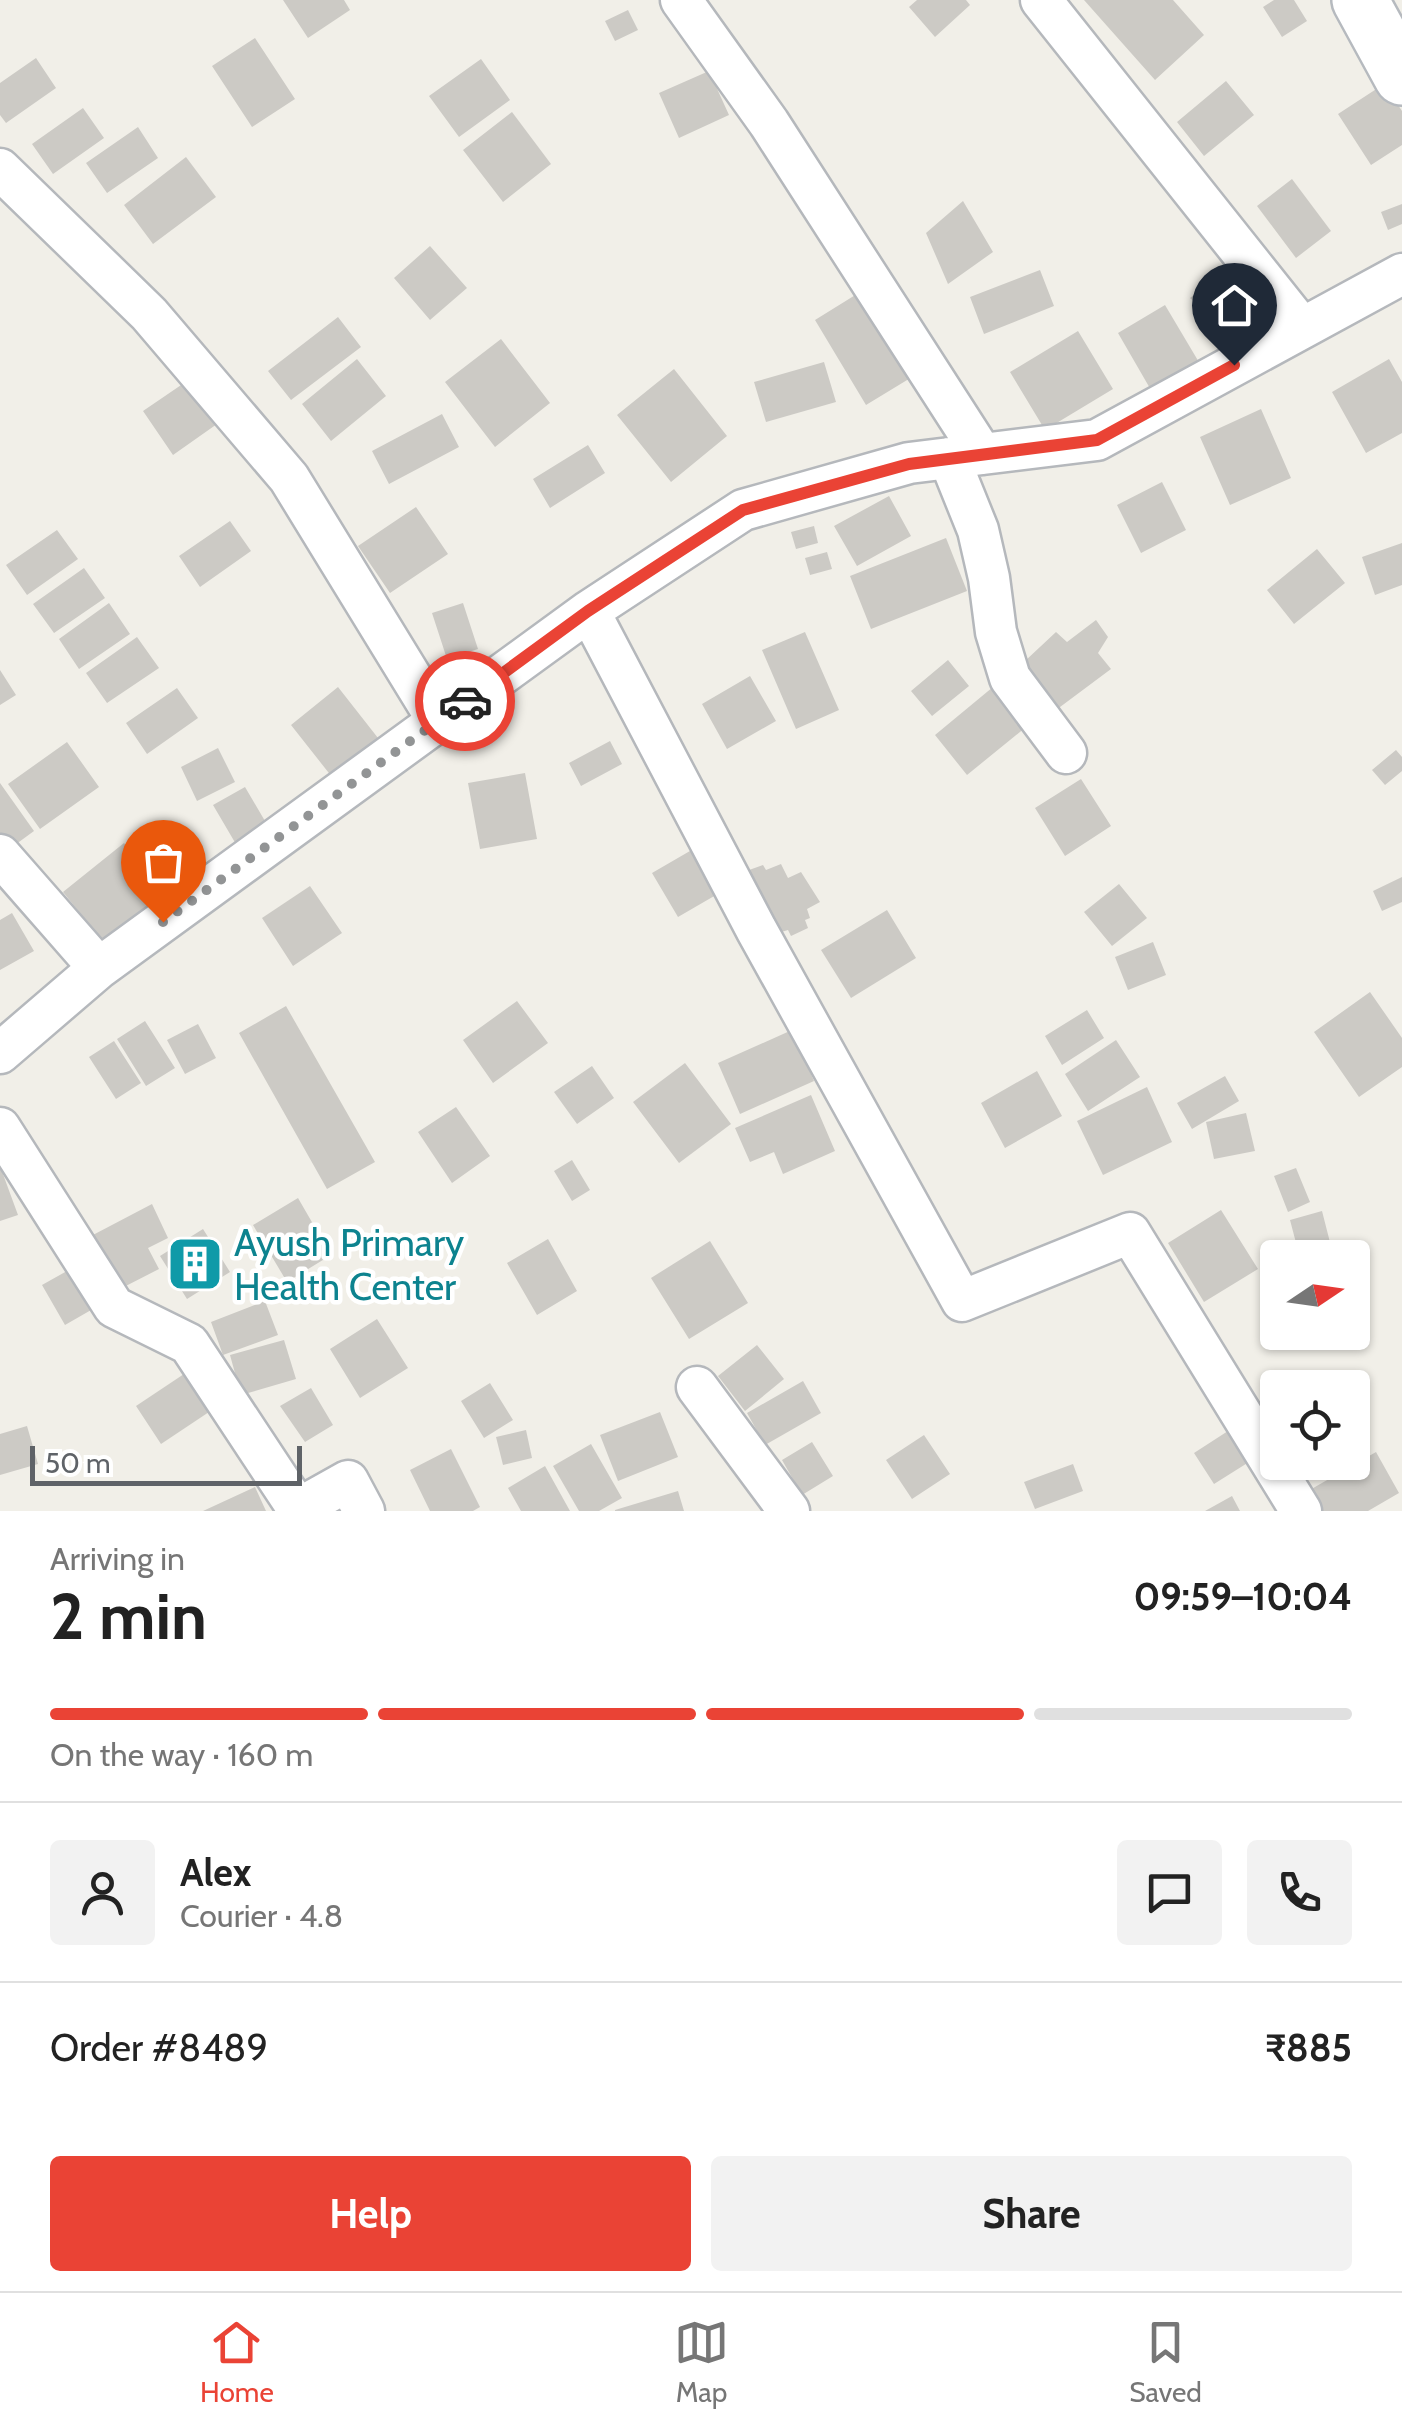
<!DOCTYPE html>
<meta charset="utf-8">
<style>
body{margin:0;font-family:Cabin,sans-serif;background:#f2f2f2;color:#222;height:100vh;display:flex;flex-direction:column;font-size:38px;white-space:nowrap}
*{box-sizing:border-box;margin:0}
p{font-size:32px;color:#767676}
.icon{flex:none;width:55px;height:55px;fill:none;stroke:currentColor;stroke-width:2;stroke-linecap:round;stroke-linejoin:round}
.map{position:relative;height:1511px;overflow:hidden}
.drawer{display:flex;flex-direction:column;background:#fff;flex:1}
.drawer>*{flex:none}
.needle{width:65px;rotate:77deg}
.buttons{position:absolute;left:1260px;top:1240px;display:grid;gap:20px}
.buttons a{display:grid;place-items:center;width:110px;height:110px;border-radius:10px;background:#fff;box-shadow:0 2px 8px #0004;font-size:50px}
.scale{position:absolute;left:30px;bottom:25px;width:272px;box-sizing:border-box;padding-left:10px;border:5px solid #5f6368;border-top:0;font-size:28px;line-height:35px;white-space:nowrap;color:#5f6368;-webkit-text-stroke:8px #fff;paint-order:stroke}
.pin{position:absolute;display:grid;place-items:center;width:85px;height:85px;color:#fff;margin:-102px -42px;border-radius:50% 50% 50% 0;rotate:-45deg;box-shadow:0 0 10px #0007}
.pin .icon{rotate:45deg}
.courier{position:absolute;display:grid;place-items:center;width:100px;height:100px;margin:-50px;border:8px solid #ea4335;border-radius:50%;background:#fff;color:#222;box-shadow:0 2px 12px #0007}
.summary em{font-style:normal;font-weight:800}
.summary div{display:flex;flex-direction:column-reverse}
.summary{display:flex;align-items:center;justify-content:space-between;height:170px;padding:0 50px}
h1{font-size:65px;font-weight:800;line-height:75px}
.bar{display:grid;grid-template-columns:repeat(4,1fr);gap:15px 10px;align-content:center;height:120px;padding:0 50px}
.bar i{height:12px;border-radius:8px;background:#e0e0e0}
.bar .selected{background:#ea4335}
.bar p{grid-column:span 4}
.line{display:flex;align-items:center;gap:25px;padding:0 50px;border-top:2px solid #e0e0e0}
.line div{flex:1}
.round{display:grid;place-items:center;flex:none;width:105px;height:105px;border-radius:10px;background:#f2f2f2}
.button{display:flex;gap:20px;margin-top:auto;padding:20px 50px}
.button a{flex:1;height:115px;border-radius:10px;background:#ea4335;color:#fff;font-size:40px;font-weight:800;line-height:115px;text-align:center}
.button a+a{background:#f2f2f2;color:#222}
.dock{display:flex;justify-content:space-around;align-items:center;height:140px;border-top:2px solid #e0e0e0;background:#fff;font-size:28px;color:#767676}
.dock a{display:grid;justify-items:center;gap:5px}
.dock .selected{color:#ea4335}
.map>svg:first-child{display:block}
</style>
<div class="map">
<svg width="1402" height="1511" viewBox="0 0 1402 1511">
<rect width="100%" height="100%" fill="#f1efe8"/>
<path fill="#cccac5" d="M283 0H344L350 10 308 38Z
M917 0H966L970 5 935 37 909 7Z
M1084 0H1173L1204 35 1155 80Z
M1274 0H1294L1307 21 1282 37 1263 7Z
M628 10 638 30 615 41 605 21Z
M255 38 295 99 252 127 212 66Z
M36 58 56 88 6 123 0 115V83Z
M481 59 510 100 459 137 429 96Z
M709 71 729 115 679 138 659 93Z
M1226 81 1254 115 1204 156 1177 122Z
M1384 84 1402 111V145L1371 165 1338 114Z
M83 108 104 138 53 174 32 144Z
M512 112 551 164 503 202 463 150Z
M138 127 158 158 107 193 86 163Z
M186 157 216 197 153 244 124 205Z
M1292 179 1331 231 1296 258 1257 206Z
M963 201 993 252 948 284 926 233Z
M1402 204V224L1388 230 1381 212Z
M430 246 467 288 430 320 394 278Z
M1237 260 1283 316 1245 348 1190 298Z
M1040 270 1054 306 984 334 970 297Z
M865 289 917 374 866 405 815 320Z
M1165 305 1203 369 1155 397 1118 333Z
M338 317 361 347 291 400 268 371Z
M1078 331 1113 389 1045 430 1010 372Z
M501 339 550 403 495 447 445 382Z
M357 359 386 396 331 441 302 404Z
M1389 359 1402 382V433L1366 453 1332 392Z
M824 362 836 402 766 422 754 382Z
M674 369 727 436 671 482 617 415Z
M187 381 217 424 173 455 143 411Z
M1261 409 1291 478 1230 505 1200 437Z
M442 414 459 447 389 484 372 451Z
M588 445 605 473 550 508 533 479Z
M1162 482 1186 530 1141 553 1117 505Z
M889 496 911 536 857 566 834 526Z
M416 507 448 554 390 593 358 546Z
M230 521 251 551 200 587 179 556Z
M814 526 818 543 796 549 791 532Z
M57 530 78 559 27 595 6 565Z
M946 538 967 591 871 629 850 576Z
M1402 543V585L1375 595 1362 557Z
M1317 549 1345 583 1294 624 1267 590Z
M827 552 832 569 810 575 805 558Z
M84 568 105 598 54 633 33 604Z
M109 603 130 634 79 669 59 639Z
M463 603 478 649 447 659 432 613Z
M1096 620 1108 637 1098 653 1111 669 1056 710 1025 661 1056 632 1067 642Z
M805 632 839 710 796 729 762 650Z
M137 637 159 668 107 703 86 673Z
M948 660 969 686 932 716 911 691Z
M0 670 16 695 0 705Z
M750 676 776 721 727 749 702 704Z
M338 687 378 738 332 777 291 725Z
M993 687 1026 727 967 775 935 735Z
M177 688 198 718 147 754 126 723Z
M610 741 622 764 581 786 569 763Z
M67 742 99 787 40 829 8 784Z
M218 748 235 782 197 801 181 767Z
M1396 750 1402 757V771L1385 785 1372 770Z
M525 773 537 839 480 849 468 783Z
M1081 779 1111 826 1065 856 1035 808Z
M0 783 34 831 8 850 0 838Z
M245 787 272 833 240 851 213 805Z
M124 843 165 895 105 944 63 892Z
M702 844 728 888 678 917 652 873Z
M781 864 788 878 801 872 820 902 807 909 810 918 805 920 808 928 791 936 788 930 778 933 738 874 763 865 766 870Z
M1402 877V902L1382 911 1373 891Z
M1119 884 1147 918 1112 946 1084 912Z
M310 886 342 933 293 966 262 918Z
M887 910 916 958 851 998 821 950Z
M12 913 34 951 0 970V920Z
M1153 942 1166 975 1128 990 1115 957Z
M1370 992 1402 1038V1067L1359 1097 1314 1032Z
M517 1001 548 1043 493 1083 463 1040Z
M286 1006 375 1162 327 1189 239 1033Z
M1087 1010 1104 1038 1062 1065 1045 1036Z
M145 1021 175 1068 146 1086 117 1039Z
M198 1024 216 1058 185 1074 167 1040Z
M792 1030 814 1081 740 1114 718 1063Z
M1116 1040 1140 1077 1088 1111 1065 1074Z
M114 1041 141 1083 116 1099 89 1057Z
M685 1063 731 1124 679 1163 633 1102Z
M592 1066 614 1098 577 1124 554 1092Z
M1037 1071 1062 1116 1005 1148 981 1103Z
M1225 1076 1239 1101 1192 1129 1177 1103Z
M1147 1087 1172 1142 1103 1175 1077 1121Z
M811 1095 835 1151 783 1174 774 1152 750 1162 735 1128Z
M456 1107 490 1156 452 1183 418 1132Z
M1246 1113 1255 1151 1214 1159 1206 1122Z
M572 1160 590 1190 572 1201 554 1171Z
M0 1166 18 1215 0 1221Z
M1296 1168 1310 1202 1288 1212 1274 1176Z
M298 1198 331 1255 287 1282 253 1225Z
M152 1204 168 1238 148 1248 159 1269 118 1290 91 1236Z
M1221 1210 1258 1269 1204 1302 1168 1243Z
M1322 1211 1334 1258H1300L1290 1220Z
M203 1229 230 1272 187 1299 160 1256Z
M548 1239 577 1291 537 1315 507 1263Z
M710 1241 748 1303 689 1339 651 1278Z
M83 1262 105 1302 65 1325 42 1285Z
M265 1301 278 1335 223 1355 211 1322Z
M377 1319 408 1368 360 1398 330 1349Z
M284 1340 296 1379 241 1395 230 1355Z
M757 1345 784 1379 745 1411 718 1376Z
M184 1374 209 1412 161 1444 136 1406Z
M803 1381 821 1413 765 1445 747 1413Z
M490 1383 513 1420 484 1438 461 1401Z
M311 1388 333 1425 305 1442 280 1406Z
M1278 1399V1448L1257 1410Z
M660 1412 678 1457 618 1481 600 1435Z
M27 1426 38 1464 0 1475V1434Z
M526 1430 532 1458 503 1465 496 1437Z
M1228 1431 1249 1462 1214 1484 1194 1453Z
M924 1435 950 1474 912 1499 886 1460Z
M812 1442 833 1476 802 1495 782 1460Z
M591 1444 622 1498 599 1511H579L553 1466Z
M451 1449 480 1507 473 1511H430L410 1470Z
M1376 1452 1399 1493 1368 1511H1319L1308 1491Z
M1073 1464 1083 1491 1035 1509 1024 1482Z
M545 1466 570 1511H521L508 1488Z
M255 1487 266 1511H203Z
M678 1491 684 1511H615V1510Z
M1232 1496 1240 1511H1205Z"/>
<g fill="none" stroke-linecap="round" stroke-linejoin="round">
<g stroke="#b5b8bc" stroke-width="45">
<path id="street" d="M681 0 769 123 982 454
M1041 0 1302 328
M0 169 149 314 289 478 438 721
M949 458 978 530 989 578 996 632 1010 678 1066 753
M589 611 756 929 962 1301 1130 1233 1301 1511
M0 855 99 968
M0 1053 99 968 589 611 743 510 909 463 1097 440 1402 274
M0 1128 114 1307 189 1344 298 1509 348 1481 364 1511
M697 1387 789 1511"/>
</g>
<g stroke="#b6babf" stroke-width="60">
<path id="secondary" d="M1360 0 1402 77"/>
</g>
<use href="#street" stroke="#fff" stroke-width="40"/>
<use href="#secondary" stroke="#fff" stroke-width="55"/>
</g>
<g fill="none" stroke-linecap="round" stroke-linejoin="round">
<path stroke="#929495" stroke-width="10" stroke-dasharray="0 18" d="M163 922 465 701"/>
<path stroke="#ea4335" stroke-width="12" d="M465 701 588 611 743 510 909 464 1097 440 1234 365"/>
</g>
<defs>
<g id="building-square" transform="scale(2.875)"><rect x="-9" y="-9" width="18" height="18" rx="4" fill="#0f9aa8" stroke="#fff"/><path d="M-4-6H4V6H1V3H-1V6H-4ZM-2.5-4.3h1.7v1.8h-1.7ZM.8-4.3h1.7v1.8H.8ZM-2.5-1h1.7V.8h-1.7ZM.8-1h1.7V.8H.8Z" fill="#fff"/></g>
</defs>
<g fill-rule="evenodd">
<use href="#building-square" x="195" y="1264"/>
</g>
<g text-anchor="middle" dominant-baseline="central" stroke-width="9" stroke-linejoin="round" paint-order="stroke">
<g font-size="38" fill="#0d838f" stroke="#fff" text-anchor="start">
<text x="234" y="1242">Ayush Primary<tspan x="234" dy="44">Health Center</tspan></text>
</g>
</g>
</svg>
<div class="buttons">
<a><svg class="needle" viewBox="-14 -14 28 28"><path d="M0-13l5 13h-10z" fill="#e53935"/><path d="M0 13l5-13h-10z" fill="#767676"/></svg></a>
<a><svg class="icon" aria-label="locate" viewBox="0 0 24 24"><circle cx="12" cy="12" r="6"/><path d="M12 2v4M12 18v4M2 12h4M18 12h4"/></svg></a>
</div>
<div class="scale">50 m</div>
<div class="pin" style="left:163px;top:922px;background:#ea580c"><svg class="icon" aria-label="bag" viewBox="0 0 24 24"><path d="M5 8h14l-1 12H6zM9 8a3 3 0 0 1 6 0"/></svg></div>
<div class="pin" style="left:1234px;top:365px;background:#1f2937"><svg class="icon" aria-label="home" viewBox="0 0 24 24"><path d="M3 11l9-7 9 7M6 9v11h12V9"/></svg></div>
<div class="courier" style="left:465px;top:701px"><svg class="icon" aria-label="car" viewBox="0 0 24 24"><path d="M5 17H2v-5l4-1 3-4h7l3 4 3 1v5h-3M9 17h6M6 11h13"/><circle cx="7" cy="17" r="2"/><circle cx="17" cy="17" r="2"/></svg></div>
</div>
<section class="drawer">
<div class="summary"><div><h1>2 min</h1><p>Arriving in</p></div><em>09:59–10:04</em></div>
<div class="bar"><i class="selected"></i><i class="selected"></i><i class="selected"></i><i></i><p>On the way · 160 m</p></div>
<div class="line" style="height:180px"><a class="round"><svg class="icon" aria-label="person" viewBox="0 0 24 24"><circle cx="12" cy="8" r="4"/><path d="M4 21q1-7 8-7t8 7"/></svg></a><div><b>Alex</b><p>Courier · 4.8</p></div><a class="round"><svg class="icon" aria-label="chat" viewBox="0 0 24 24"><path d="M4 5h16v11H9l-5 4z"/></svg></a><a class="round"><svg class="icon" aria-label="phone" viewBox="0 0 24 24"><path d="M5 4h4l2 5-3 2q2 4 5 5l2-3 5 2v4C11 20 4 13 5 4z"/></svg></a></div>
<div class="line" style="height:130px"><div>Order #8489</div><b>₹885</b></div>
<div class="button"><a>Help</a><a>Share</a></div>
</section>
<nav class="dock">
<a class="selected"><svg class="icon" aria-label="home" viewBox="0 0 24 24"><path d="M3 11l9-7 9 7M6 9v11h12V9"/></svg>Home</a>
<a><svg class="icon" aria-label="map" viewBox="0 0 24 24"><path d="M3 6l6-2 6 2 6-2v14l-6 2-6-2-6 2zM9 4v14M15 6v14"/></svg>Map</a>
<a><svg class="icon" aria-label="saved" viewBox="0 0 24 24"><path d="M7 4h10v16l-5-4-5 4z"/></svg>Saved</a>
</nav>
